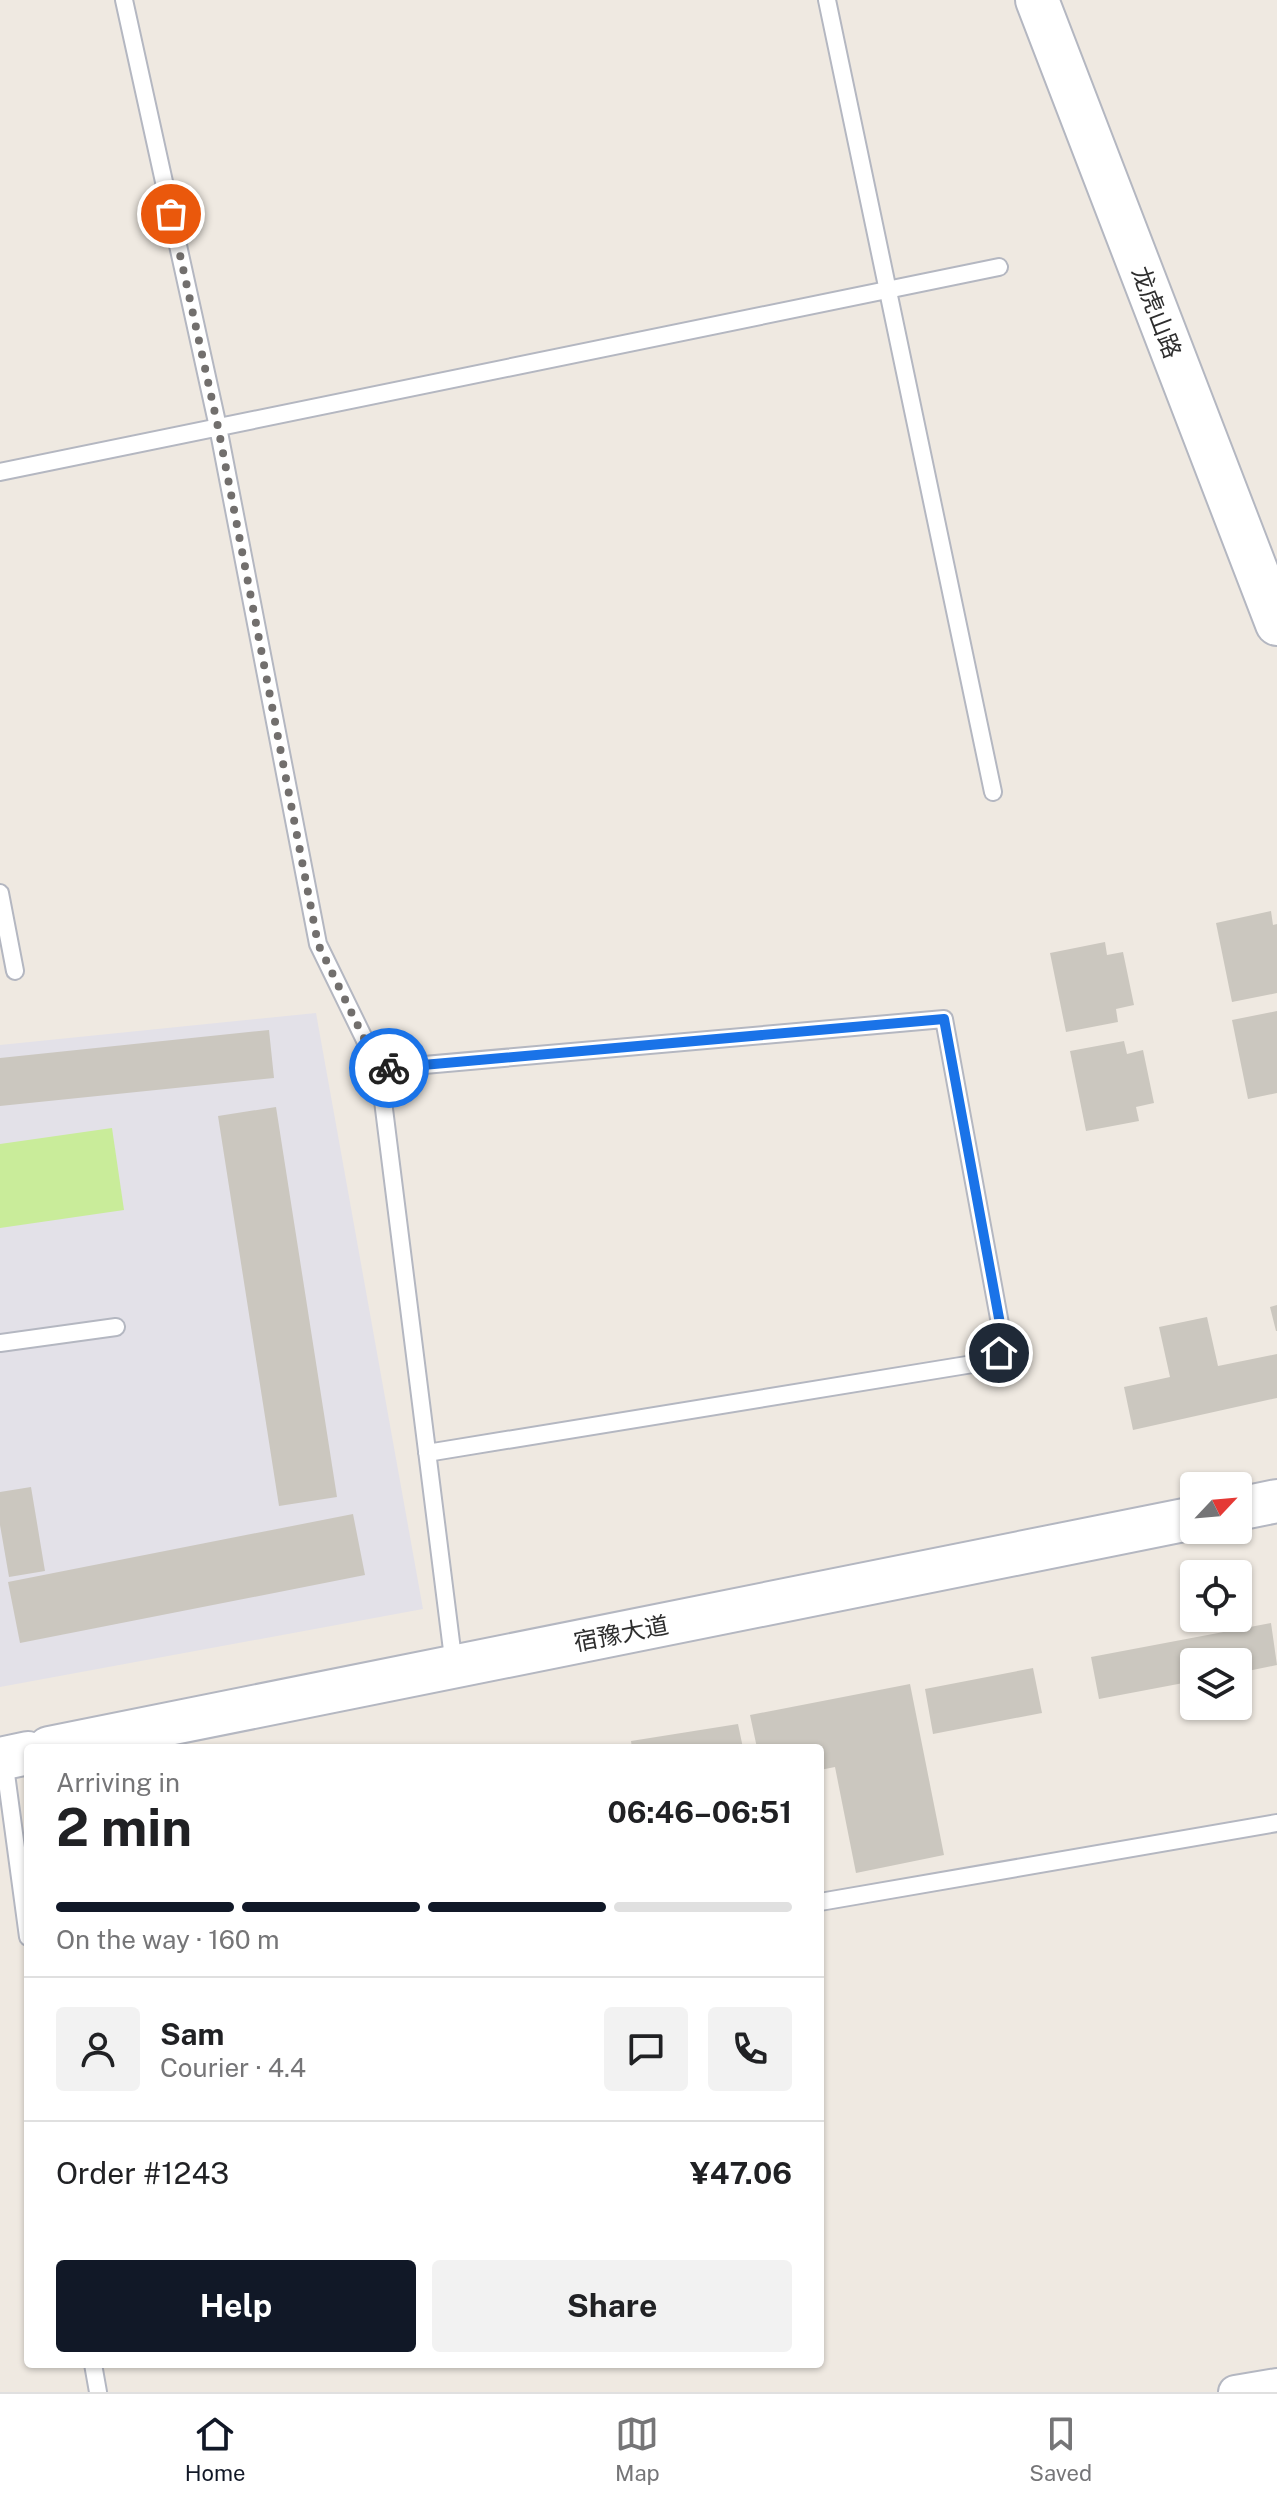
<!DOCTYPE html>
<meta charset="utf-8">
<style>
body{margin:0;font-family:"Public Sans","Noto Sans SC",sans-serif;background:#f2f2f2;color:#202124;height:100vh;display:flex;flex-direction:column;font-size:30px;white-space:nowrap}
*{box-sizing:border-box;margin:0}
p{font-size:26px;color:#757577}
.icon{flex:none;width:44px;height:44px;fill:none;stroke:currentColor;stroke-width:2;stroke-linecap:round;stroke-linejoin:round}
.map{position:relative;flex:1;overflow:hidden}
.sheet{position:absolute;left:24px;top:1744px;width:800px;height:624px;display:flex;flex-direction:column;background:#fff;border-radius:8px;box-shadow:0 2px 6px #0004}
.sheet>*{flex:none}
.needle{width:52px;rotate:64deg}
.tools{position:absolute;left:1180px;top:1472px;display:grid;gap:16px}
.tools a{display:grid;place-items:center;width:72px;height:72px;border-radius:8px;background:#fff;box-shadow:0 2px 6px #0004;font-size:40px}
.pin{position:absolute;display:grid;place-items:center;width:68px;height:68px;color:#fff;margin:-34px;border:4px solid #fff;border-radius:50%;box-shadow:0 2px 8px #0007}
.courier{position:absolute;display:grid;place-items:center;width:80px;height:80px;margin:-40px;border:6px solid #1a73e8;border-radius:50%;background:#fff;color:#222;box-shadow:0 2px 10px #0007}
.headline em{font-style:normal;font-weight:700}
.headline div{display:flex;flex-direction:column-reverse}
.headline{display:flex;align-items:center;justify-content:space-between;height:136px;padding:0 32px}
h1{font-size:52px;font-weight:700;line-height:60px}
.bar{display:grid;grid-template-columns:repeat(4,1fr);gap:12px 8px;align-content:center;height:96px;padding:0 32px}
.bar i{height:10px;border-radius:6px;background:#e0e0e0}
.bar .active{background:#111827}
.bar p{grid-column:span 4}
.line{display:flex;align-items:center;gap:20px;padding:0 32px;border-top:2px solid #e0e0e0}
.line div{flex:1}
.round{display:grid;place-items:center;flex:none;width:84px;height:84px;border-radius:8px;background:#f2f2f2}
.primary-button{display:flex;gap:16px;margin-top:auto;padding:16px 32px}
.primary-button a{flex:1;height:92px;border-radius:8px;background:#111827;color:#fff;font-size:32px;font-weight:700;line-height:92px;text-align:center}
.primary-button a+a{background:#f2f2f2;color:#202124}
.tab-bar{display:flex;justify-content:space-around;align-items:center;height:112px;border-top:2px solid #e0e0e0;background:#fff;font-size:22px;color:#757577}
.tab-bar a{display:grid;justify-items:center;gap:4px}
.tab-bar .active{color:#111827}
.map>svg:first-child{display:block}
</style>
<div class="map">
<svg width="1277" height="2392" viewBox="0 0 1277 2392">
<rect width="100%" height="100%" fill="#efe9e1"/>
<path fill="#e3e1e8" d="M316 1013 423 1609 0 1687V1045Z"/>
<path fill="#c9ec9a" d="M112 1128 124 1210 0 1228V1144Z"/>
<path fill="#cbc7bf" d="M1271 911 1273 925 1277 924V993L1232 1002 1216 923Z
M1105 942 1107 955 1123 952 1134 1005 1116 1009 1118 1022 1066 1032 1050 953Z
M1277 1011V1093L1248 1099 1232 1020Z
M269 1030 274 1078 0 1106V1058Z
M1124 1041 1127 1054 1143 1050 1154 1103 1136 1107 1139 1121 1086 1131 1070 1051Z
M276 1107 337 1497 279 1506 218 1116Z
M1277 1305V1331H1276L1270 1307Z
M1207 1317 1218 1366 1277 1354V1398L1133 1430 1124 1387 1170 1377 1159 1327Z
M31 1487 45 1571 9 1577 0 1525V1492Z
M353 1514 365 1575 20 1643 8 1582Z
M1271 1623 1277 1665 1238 1673V1662H1194V1681L1099 1699 1091 1657Z
M1033 1668 1042 1713 933 1734 925 1689Z
M910 1684 944 1855 856 1873 835 1767 820 1770V1748H757L750 1715Z
M738 1724 743 1748H632L631 1741Z"/>
<g fill="none" stroke-linecap="round" stroke-linejoin="round">
<g stroke="#b4b7c1" stroke-width="20">
<path id="service" d="M124 0 218 427 318 944 379 1069
M827 0 993 792
M0 472 999 267
M0 893 15 971
M0 1343 116 1327
M427 1453 985 1362 999 1353 1003 1340 944 1019 379 1069 454 1666
M4 1759 28 1937
M820 1902 1277 1823
M93 2364 98 2392"/>
</g>
<g stroke="#b4b7c1" stroke-width="36">
<path id="minor" d="M1235 2392 1277 2385"/>
</g>
<g stroke="#b4b7c1" stroke-width="46">
<path id="tertiary" d="M1037 0 1277 624
M1238 1509 1277 1501
M49 1748 1194 1518
M0 1759 28 1753"/>
</g>
<use href="#service" stroke="#fff" stroke-width="16"/>
<use href="#minor" stroke="#fff" stroke-width="32"/>
<use href="#tertiary" stroke="#fff" stroke-width="42"/>
</g>
<g fill="none" stroke-linecap="round" stroke-linejoin="round">
<path stroke="#726f6d" stroke-width="8" stroke-dasharray="0 14.4" d="M171 214 218 427 318 944 379 1069 389 1068"/>
<path stroke="#1a73e8" stroke-width="10" d="M389 1068 944 1019 1003 1340 999 1353"/>
</g>
<g text-anchor="middle" dominant-baseline="central" stroke-width="7" stroke-linejoin="round" paint-order="stroke">
<g font-size="24" fill="#2e2e2e" stroke="#fff">
<text transform="translate(1157 312) rotate(69)">龙虎山路</text>
<text transform="translate(621 1633) rotate(-11)">宿豫大道</text>
</g>
</g>
</svg>
<div class="tools">
<a><svg class="needle" viewBox="-14 -14 28 28"><path d="M0-13l5 13h-10z" fill="#e53935"/><path d="M0 13l5-13h-10z" fill="#757577"/></svg></a>
<a><svg class="icon" aria-label="locate" viewBox="0 0 24 24"><circle cx="12" cy="12" r="6"/><path d="M12 2v4M12 18v4M2 12h4M18 12h4"/></svg></a>
<a><svg class="icon" aria-label="layers" viewBox="0 0 24 24"><path d="M12 4l9 5-9 5-9-5zM3 14l9 5 9-5"/></svg></a>
</div>
<div class="pin" style="left:171px;top:214px;background:#ea580c"><svg class="icon" aria-label="bag" viewBox="0 0 24 24"><path d="M5 8h14l-1 12H6zM9 8a3 3 0 0 1 6 0"/></svg></div>
<div class="pin" style="left:999px;top:1353px;background:#1f2937"><svg class="icon" aria-label="home" viewBox="0 0 24 24"><path d="M3 11l9-7 9 7M6 9v11h12V9"/></svg></div>
<div class="courier" style="left:389px;top:1068px"><svg class="icon" aria-label="bike" viewBox="0 0 24 24"><circle cx="6" cy="16" r="4"/><circle cx="18" cy="16" r="4"/><path d="M6 16l4-8h5l3 8M10 8l3 8H6M13 5h3"/></svg></div>
<section class="sheet">
<div class="headline"><div><h1>2 min</h1><p>Arriving in</p></div><em>06:46–06:51</em></div>
<div class="bar"><i class="active"></i><i class="active"></i><i class="active"></i><i></i><p>On the way · 160 m</p></div>
<div class="line" style="height:144px"><a class="round"><svg class="icon" aria-label="person" viewBox="0 0 24 24"><circle cx="12" cy="8" r="4"/><path d="M4 21q1-7 8-7t8 7"/></svg></a><div><b>Sam</b><p>Courier · 4.4</p></div><a class="round"><svg class="icon" aria-label="chat" viewBox="0 0 24 24"><path d="M4 5h16v11H9l-5 4z"/></svg></a><a class="round"><svg class="icon" aria-label="phone" viewBox="0 0 24 24"><path d="M5 4h4l2 5-3 2q2 4 5 5l2-3 5 2v4C11 20 4 13 5 4z"/></svg></a></div>
<div class="line" style="height:104px"><div>Order #1243</div><b>¥47.06</b></div>
<div class="primary-button"><a>Help</a><a>Share</a></div>
</section>
</div>
<nav class="tab-bar">
<a class="active"><svg class="icon" aria-label="home" viewBox="0 0 24 24"><path d="M3 11l9-7 9 7M6 9v11h12V9"/></svg>Home</a>
<a><svg class="icon" aria-label="map" viewBox="0 0 24 24"><path d="M3 6l6-2 6 2 6-2v14l-6 2-6-2-6 2zM9 4v14M15 6v14"/></svg>Map</a>
<a><svg class="icon" aria-label="saved" viewBox="0 0 24 24"><path d="M7 4h10v16l-5-4-5 4z"/></svg>Saved</a>
</nav>
